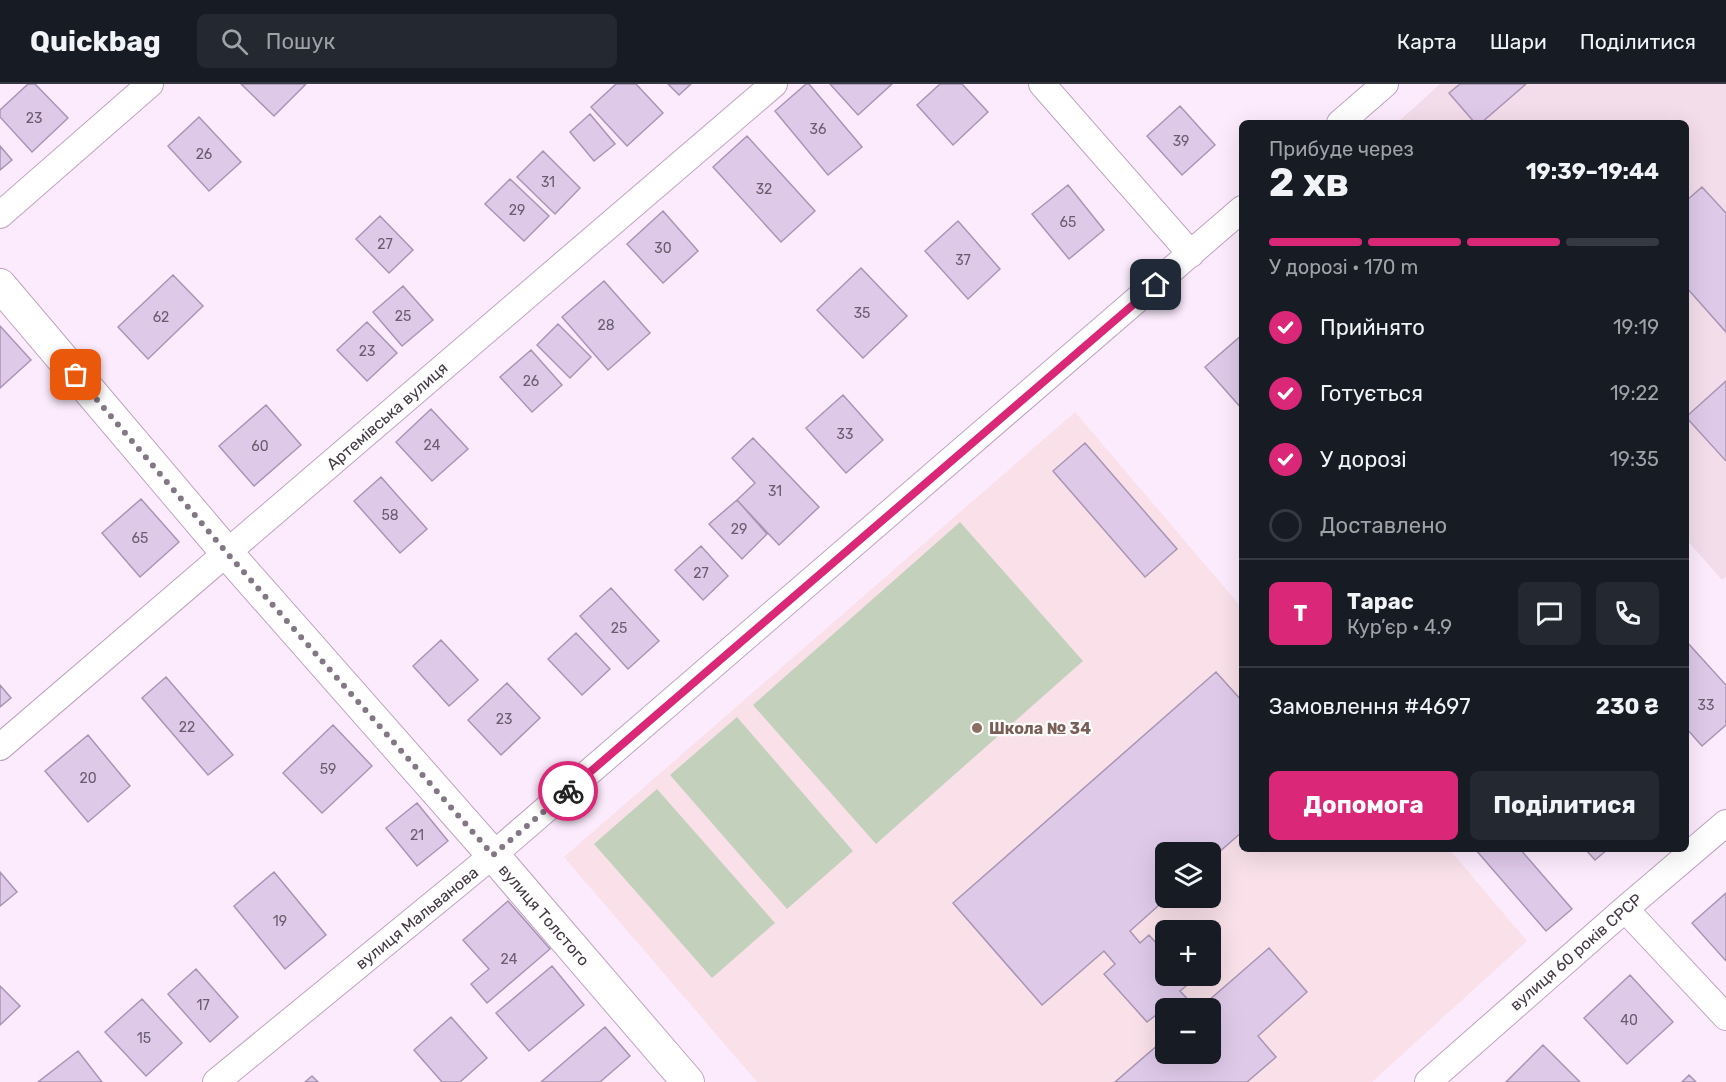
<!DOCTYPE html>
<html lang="uk">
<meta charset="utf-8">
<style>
body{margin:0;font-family:Rubik,sans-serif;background:#242831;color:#f1f3f6;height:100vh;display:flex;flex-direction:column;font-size:22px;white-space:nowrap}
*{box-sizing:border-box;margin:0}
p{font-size:20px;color:#9ea1a6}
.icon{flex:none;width:33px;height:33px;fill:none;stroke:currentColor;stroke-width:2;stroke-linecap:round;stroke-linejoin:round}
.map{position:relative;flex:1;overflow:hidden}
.panel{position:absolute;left:1239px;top:36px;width:450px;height:732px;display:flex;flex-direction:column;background:#171b24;border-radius:9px;box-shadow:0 6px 24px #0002}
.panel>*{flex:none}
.fabs{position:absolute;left:1155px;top:758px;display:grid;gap:12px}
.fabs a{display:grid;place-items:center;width:66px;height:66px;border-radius:9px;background:#171b24;box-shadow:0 6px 24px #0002;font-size:30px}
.pin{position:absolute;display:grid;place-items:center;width:51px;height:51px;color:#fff;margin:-26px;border-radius:12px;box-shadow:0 3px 9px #0006}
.courier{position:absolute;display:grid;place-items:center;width:60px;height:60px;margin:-30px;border:4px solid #db2777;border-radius:50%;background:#fff;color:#222;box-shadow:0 2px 8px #0007}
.head em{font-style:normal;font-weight:700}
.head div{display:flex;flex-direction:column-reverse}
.head{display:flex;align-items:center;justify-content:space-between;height:102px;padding:0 30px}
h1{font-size:39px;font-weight:700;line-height:45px}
.bar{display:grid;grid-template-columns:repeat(4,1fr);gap:9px 6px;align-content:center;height:72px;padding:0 30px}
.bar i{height:8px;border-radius:4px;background:#363941}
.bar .active{background:#db2777}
.bar p{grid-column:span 4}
.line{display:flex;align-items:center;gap:15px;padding:0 30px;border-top:2px solid #363941}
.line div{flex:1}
.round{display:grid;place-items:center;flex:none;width:63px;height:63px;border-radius:9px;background:#242831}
ol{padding:0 30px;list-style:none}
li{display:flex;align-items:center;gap:18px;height:66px}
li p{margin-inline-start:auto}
li .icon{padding:6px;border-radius:50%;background:#db2777;color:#fff;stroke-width:4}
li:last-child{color:#9ea1a6}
li i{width:33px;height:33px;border:3px solid #363941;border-radius:50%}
.button{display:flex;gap:12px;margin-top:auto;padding:12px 30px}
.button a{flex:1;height:69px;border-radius:9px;background:#db2777;color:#fff;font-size:24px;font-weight:700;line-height:69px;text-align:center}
.button a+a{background:#242831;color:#f1f3f6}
header{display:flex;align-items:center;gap:36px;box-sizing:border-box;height:84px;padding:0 30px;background:#171b24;border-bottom:2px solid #363941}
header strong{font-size:28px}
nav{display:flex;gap:33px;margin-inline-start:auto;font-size:21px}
.search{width:420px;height:54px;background:#242831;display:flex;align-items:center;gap:15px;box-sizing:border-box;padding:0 21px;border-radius:9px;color:#9ea1a6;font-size:22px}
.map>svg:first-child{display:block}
</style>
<header>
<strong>Quickbag</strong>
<div class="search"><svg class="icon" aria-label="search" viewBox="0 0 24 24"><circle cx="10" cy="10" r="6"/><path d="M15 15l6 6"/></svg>Пошук</div>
<nav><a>Карта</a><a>Шари</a><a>Поділитися</a></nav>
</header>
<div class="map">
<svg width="1726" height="998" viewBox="0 0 1726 998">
<rect width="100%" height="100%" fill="#fcebfd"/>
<path fill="#f9e0e9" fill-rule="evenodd" d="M1075 328 1242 524V765H1449L1527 857 1372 998H757L564 773ZM1166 768H1210V813H1166ZM1166 846H1210V891H1166ZM1166 924H1210V969H1166Z"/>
<path fill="#f3ddea" d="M1440 0H1726V493L1722 496 1686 455V39H1397Z"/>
<path fill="#c3d1bc" d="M960 438 1083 577 876 760 753 621Z
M737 633 853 767 787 825 670 691Z
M657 705 775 839 712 894 594 760Z"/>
<path fill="#dec9e9" stroke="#a995b4" stroke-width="1.5" d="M28 0H35L68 34 32 68 0 33V26Z
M241 0H306L274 32Z
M616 0H636L663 29 627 62 591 23Z
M668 0H691L679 11Z
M806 0H809L862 63 828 91 775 27Z
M830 0H892L858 31Z
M940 0H962L988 28 953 61 917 21Z
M1460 0H1526L1481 39H1475L1449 9Z
M1180 22 1215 61 1182 91 1147 52Z
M590 30 615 60 594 77 570 48Z
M199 33 241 78 209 107 168 62Z
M747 52 815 127 781 158 713 83Z
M0 62 12 76 0 86Z
M543 67 580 104 555 130 517 93Z
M510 95 549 132 524 157 485 120Z
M1068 101 1104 146 1069 175 1032 130Z
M1702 103 1726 129V248L1686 203V117Z
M663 127 698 167 663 199 627 160Z
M380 132 413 166 389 189 356 155Z
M958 137 1000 185 968 215 925 167Z
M861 184 907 232 863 274 817 226Z
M173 191 203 222 148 275 118 243Z
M604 197 650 249 608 286 562 233Z
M403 202 433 236 402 262 373 228Z
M367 238 397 269 367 297 337 266Z
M558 240 591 273 570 294 537 261Z
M0 242 31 276 0 304Z
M1242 251V325L1205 283Z
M531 266 562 301 532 328 500 293Z
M1726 297V377L1686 333Z
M843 311 883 356 846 389 806 344Z
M266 321 301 361 254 402 219 362Z
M431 325 468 365 432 397 396 358Z
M753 354 819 423 779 461 737 416 755 399 732 374Z
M1085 359 1177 465 1145 493 1053 387Z
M381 393 427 445 400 469 354 417Z
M141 415 179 458 140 493 102 449Z
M737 416 767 450 742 475 709 440Z
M701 462 728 492 703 516 675 486Z
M611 504 659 557 628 585 580 532Z
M576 549 610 585 582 611 548 575Z
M441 556 478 596 449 622 413 582Z
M1686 557 1726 601V641L1702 662 1686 644Z
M1216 588 1242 617V748L1210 776V768H1166V813H1168L1130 847 1140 859 1149 851 1166 870V891H1185L1191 898 1180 907 1195 923 1166 924V935L1160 928 1147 938 1104 890 1115 880 1104 867 1042 921 953 819Z
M166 593 233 671 208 691 142 614Z
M507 599 540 634 501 671 468 636Z
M0 601 11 614 0 623Z
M333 641 372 682 322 729 283 689Z
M88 651 130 702 88 738 45 687Z
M417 719 448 757 417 782 386 744Z
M1475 765H1520L1572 825 1546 847Z
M1585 765H1608L1595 776Z
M0 788 17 808 0 822Z
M274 788 326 851 285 885 234 822Z
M1726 809V877L1692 839Z
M508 817 550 865 487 919 471 900 489 885 463 856Z
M1269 864 1307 908 1258 952 1276 973 1247 998H1115L1166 954V969H1210V924H1200Z
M552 882 584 921 529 967 496 929Z
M196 885 238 933 210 958 168 910Z
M1630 891 1673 938 1627 980 1584 934Z
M0 902 20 922 0 941Z
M142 915 182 959 146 992 105 948Z
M451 933 487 974 460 998H442L414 966Z
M605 943 630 972 600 998H541Z
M1543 961 1580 998H1506Z
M78 967 102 998H38Z
M1689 991 1696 998H1682Z
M312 992 318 998H305Z"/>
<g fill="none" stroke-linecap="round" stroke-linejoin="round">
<g stroke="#bfa4c0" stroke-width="28">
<path id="minor" d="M1042 0 1191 170
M1340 39 1385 0
M0 131 150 0
M0 663 774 0
M1625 825 1726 933
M216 998 493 771 1242 125
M1428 998 1625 825 1726 739"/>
</g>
<g stroke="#bfa4c0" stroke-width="34">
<path id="tertiary" d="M0 201 227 469 493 771 688 998"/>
</g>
<use href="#minor" stroke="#fff" stroke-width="26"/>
<use href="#tertiary" stroke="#fff" stroke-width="32"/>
</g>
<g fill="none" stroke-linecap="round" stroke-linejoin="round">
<path stroke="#847785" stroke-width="6" stroke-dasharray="0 10.8" d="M76 291 227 469 493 771 568 707"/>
<path stroke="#db2777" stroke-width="8" d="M568 707 1156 201"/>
</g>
<circle fill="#8d6e63" stroke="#fff" stroke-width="2" cx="977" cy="644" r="6"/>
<g text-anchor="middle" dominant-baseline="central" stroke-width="4.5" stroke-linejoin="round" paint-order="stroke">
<g font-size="14" fill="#6a5d6d">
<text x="34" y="34">23</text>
<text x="818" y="45">36</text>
<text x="1181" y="57">39</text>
<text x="204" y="70">26</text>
<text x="548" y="98">31</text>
<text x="764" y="105">32</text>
<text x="517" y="126">29</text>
<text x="1068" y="138">65</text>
<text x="385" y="160">27</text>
<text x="663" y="164">30</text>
<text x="963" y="176">37</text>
<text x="862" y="229">35</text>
<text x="403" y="232">25</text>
<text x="161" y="233">62</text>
<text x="606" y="241">28</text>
<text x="367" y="267">23</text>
<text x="531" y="297">26</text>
<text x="845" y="350">33</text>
<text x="432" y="361">24</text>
<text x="260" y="362">60</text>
<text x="775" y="407">31</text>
<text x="390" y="431">58</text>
<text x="739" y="445">29</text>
<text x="140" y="454">65</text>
<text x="701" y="489">27</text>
<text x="619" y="544">25</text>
<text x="1706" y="621">33</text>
<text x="504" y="635">23</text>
<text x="187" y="643">22</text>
<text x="328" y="685">59</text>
<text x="88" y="694">20</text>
<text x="417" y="751">21</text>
<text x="280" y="837">19</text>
<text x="509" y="875">24</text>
<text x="203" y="921">17</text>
<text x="1629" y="936">40</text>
<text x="144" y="954">15</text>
</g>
<g font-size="16" fill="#443944" stroke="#fff">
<text transform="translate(387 332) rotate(-41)">Артемівська вулиця</text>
<text transform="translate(544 831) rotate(49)">вулиця Толстого</text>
<text transform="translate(417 834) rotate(-39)">вулиця Мальванова</text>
<text transform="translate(1576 868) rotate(-41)">вулиця 60 років СРСР</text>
</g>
<g font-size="16" font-weight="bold" fill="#785e54" stroke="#fff" text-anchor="start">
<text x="989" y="644">Школа № 34</text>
</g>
</g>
</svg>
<div class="fabs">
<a><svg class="icon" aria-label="layers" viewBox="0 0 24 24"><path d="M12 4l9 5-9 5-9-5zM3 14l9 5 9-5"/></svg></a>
<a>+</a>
<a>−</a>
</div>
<div class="pin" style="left:76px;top:291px;background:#ea580c"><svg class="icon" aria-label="bag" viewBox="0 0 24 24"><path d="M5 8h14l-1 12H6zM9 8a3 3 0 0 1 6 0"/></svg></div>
<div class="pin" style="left:1156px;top:201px;background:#1f2937"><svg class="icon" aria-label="home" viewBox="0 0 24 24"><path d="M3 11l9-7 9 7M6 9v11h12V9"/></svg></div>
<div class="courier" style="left:568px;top:707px"><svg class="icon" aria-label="bike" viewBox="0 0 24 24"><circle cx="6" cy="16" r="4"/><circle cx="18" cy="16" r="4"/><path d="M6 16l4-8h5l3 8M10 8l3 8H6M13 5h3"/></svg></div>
<section class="panel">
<div class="head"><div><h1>2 хв</h1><p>Прибуде через</p></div><em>19:39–19:44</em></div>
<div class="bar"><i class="active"></i><i class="active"></i><i class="active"></i><i></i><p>У дорозі · 170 m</p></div>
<ol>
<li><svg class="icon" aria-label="check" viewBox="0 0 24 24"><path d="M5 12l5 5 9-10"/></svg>Прийнято<p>19:19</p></li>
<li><svg class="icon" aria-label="check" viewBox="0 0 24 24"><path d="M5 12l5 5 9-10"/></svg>Готується<p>19:22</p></li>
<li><svg class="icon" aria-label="check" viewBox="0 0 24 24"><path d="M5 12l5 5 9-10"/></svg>У дорозі<p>19:35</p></li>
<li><i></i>Доставлено</li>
</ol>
<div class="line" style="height:108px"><b class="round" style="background:#db2777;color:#fff">Т</b><div><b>Тарас</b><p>Кур’єр · 4.9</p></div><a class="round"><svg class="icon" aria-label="chat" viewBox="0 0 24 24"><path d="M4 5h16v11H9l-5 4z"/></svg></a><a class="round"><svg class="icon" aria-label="phone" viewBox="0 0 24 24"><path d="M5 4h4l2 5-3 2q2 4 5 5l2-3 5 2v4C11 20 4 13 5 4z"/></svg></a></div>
<div class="line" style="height:78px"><div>Замовлення #4697</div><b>230 ₴</b></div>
<div class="button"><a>Допомога</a><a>Поділитися</a></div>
</section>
</div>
